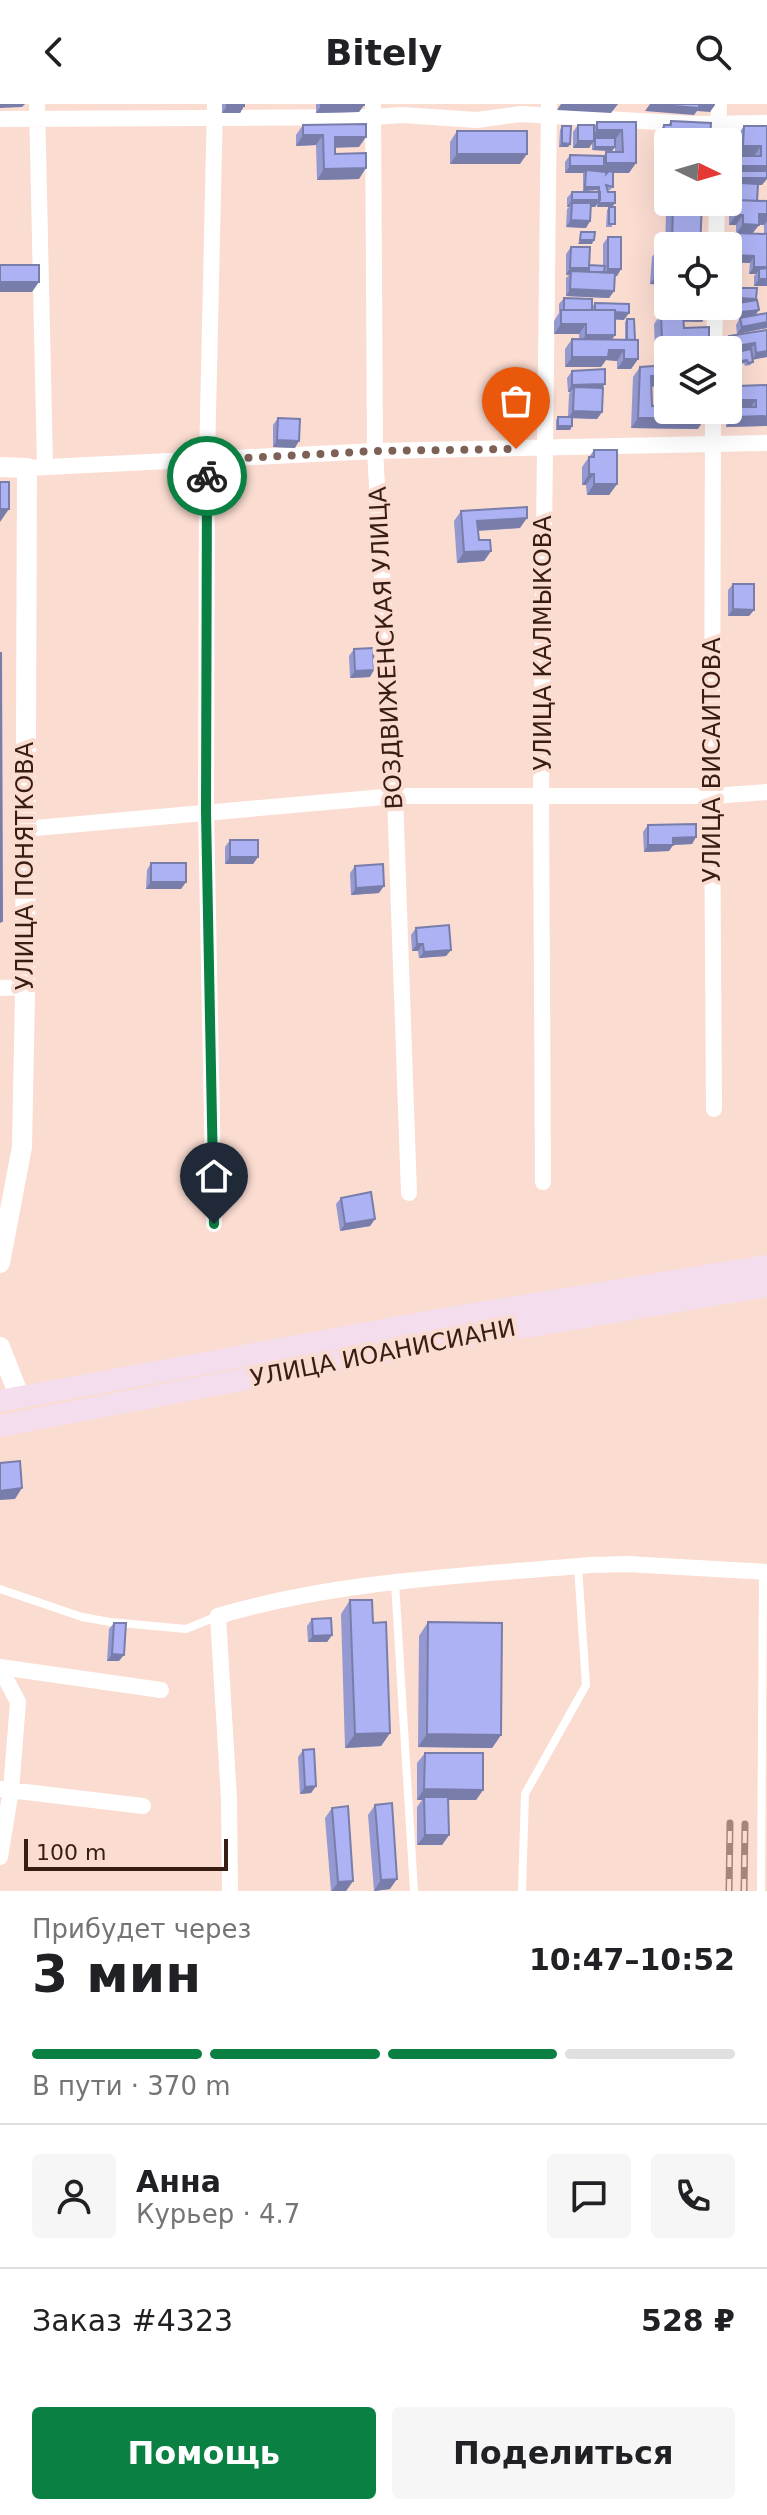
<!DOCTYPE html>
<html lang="ru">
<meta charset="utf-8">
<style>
body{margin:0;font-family:"DejaVu Sans",sans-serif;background:#f6f6f6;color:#202124;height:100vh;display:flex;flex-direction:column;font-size:30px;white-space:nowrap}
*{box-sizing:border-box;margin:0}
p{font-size:26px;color:#757577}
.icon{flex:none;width:44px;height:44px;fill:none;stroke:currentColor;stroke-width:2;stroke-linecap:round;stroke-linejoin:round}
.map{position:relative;height:1787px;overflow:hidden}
.sheet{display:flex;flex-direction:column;background:#fff;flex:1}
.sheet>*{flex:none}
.needle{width:52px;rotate:95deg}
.tools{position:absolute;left:654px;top:24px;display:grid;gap:16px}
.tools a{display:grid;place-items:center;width:88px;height:88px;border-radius:8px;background:#fff;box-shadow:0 8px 32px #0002;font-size:40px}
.scale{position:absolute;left:24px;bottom:20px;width:204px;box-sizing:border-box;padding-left:8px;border:4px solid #391d14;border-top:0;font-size:22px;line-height:28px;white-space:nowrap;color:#391d14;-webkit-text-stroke:6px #fbdcd1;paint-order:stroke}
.pin{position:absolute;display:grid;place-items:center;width:68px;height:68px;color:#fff;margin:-82px -34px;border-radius:50% 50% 50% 0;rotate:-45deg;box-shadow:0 0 8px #0007}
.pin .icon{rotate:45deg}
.courier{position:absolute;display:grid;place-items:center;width:80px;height:80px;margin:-40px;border:6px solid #0b8043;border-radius:50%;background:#fff;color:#222;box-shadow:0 2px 10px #0007}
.overview em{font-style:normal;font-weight:600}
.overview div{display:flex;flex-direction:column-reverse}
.overview{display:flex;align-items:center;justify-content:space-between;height:136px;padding:0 32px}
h1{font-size:52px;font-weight:600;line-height:60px}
.bar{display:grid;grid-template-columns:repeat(4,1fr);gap:12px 8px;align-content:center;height:96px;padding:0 32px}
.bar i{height:10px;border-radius:6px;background:#e0e0e0}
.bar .active{background:#0b8043}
.bar p{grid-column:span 4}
.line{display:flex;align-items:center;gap:20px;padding:0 32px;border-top:2px solid #e0e0e0}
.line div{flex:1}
.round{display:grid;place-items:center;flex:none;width:84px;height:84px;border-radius:8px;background:#f6f6f6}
.action{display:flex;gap:16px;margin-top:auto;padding:16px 32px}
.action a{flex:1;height:92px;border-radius:8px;background:#0b8043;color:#fff;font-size:32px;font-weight:600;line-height:92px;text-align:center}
.action a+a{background:#f6f6f6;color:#202124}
header{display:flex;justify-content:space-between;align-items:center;height:104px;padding:0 32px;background:#fff;font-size:36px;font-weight:600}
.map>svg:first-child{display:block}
</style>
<header><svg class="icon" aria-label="back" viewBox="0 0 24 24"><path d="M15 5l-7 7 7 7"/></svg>Bitely<svg class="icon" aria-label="search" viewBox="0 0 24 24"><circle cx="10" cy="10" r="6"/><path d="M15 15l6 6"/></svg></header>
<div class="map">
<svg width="767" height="1787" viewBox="0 0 767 1787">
<rect width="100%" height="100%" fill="#fbdcd1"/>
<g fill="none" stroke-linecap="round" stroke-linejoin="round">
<path stroke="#fff" stroke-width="8" d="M395 1479 414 1787
M0 1485 82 1513 110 1518 186 1525 218 1512
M522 1787 525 1690 586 1581 578 1463
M761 1787 763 1468"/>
<path stroke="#fff" stroke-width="16" d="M37 0 45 362
M373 0 375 347 395 692 409 1089
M0 15 373 13 402 11 477 16 521 10 692 20 767 19
M718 38 719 0
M716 142 717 98
M714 246 715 202
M713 306 712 692 714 1005
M27 364 375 347 767 339
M24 725 395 692H712L767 688
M0 884 25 883
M543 1078 541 691 549 0
M214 1120 206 708 207 356 215 0
M0 1563 161 1586
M0 1564 18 1598 11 1686 0 1753
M0 1685 143 1702
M230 1787 229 1695 218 1512C338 1476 466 1472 591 1461L627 1460 767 1468"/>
<path stroke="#fff" stroke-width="20" d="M0 363 27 364 25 890 22 1043 0 1159
M0 1243 20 1294"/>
<path stroke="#f4ddec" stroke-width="22" d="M0 1297 443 1215 767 1162
M0 1322 465 1233 767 1182"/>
<g stroke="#a3857b" stroke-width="7">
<path id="rail" d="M729 1787 730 1719
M744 1787 745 1720"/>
</g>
<use href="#rail" stroke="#fbdcd1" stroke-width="4" stroke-dasharray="12" stroke-linecap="butt"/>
</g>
<path fill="#9499d1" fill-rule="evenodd" d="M222 0H244V2L240 9H222Z
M316 0H364L359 8 316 9Z
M671 17 709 38H668V58L667 41 665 37 658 36 659 28 664 21H668Z
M597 18H636L629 69H613V83L610 86H608L615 99 612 103V123H606L607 106 609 103H597V100L595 103H591L590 117 586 124 566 123 567 105 569 103H567V94L572 88H597V86L583 87V69H565V58L570 51 604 52 606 48H615V36V43L612 47 592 46V39L589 44H573V28L578 21 594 23Z
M303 21 359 43H335V50L359 75 317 76 316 41 296 42V31Z
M562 22 570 40 568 43H559L560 26Z
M744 22H767L762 81H758L757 97H767V182H754V172L756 170H749L750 159 729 158 731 136 736 129V121H729V106L736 98V86L740 81 730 80 731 73 734 68V62L741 52H736L737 32ZM759 121H764V130H752Z
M457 27 520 60H450V38Z
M661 62 664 105H654L656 69Z
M673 100 700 142H668V181L650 180 652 153 657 146H665L666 110Z
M608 133 621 165 617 172H615L614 187 609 194 566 192V174L569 171H566V150L571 143 590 161 603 162V140Z
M740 184 756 195 755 197 759 206 755 211 767 209V224L737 230 736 221 740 214 728 216 727 207 732 200 746 198H737V187Z
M564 194 592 203 595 199 624 216 615 215V231L612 235 625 236V218L627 215 635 236 638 255 631 265H617V257L606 256 601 263H565V245L572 235H579V230H554V217L559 209V200Z
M670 202H707L706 212 702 218H684V224L709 233 702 244 655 245 654 220 661 210 677 209V203Z
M767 226V255V253L752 255 753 258 750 261 745 262 744 259 731 262 729 252 732 249 728 250V246H725L724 239 729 232Z
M640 263 668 282H651L652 302 698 325 631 324 633 273Z
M572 267 602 284V308L597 315 572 314V322L570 326H556V316L558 313H568L569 290 570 288H568L567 274Z
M767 281V322L726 323V313L730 307V292L737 282Z
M278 314 295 344 273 343V321Z
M594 346 617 380 609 391H587L586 381H582V363Z
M461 407 520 424 478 427 479 436 491 447 484 457 457 459 454 417Z
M733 480 754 506 749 512H728V486Z
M354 545 370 573 350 574 349 552Z
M648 721 696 733 692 740 673 741 669 747 644 748 643 728Z
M230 736 258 753 253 760H225V743Z
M151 759 186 778 181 785H146L147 766Z
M355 762 379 789 351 791 350 769Z
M416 824 451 846 446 852 419 854 418 847H412L411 831Z
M341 1094 375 1115 370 1122 340 1127 336 1100Z
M350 1496 373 1519 390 1629 381 1642 345 1644 341 1510Z
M312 1515 332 1531 327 1538H308L307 1522Z
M428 1518 501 1631 492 1644 418 1643 419 1532Z
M114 1519 119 1557H107L109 1525Z
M303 1646 316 1682 311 1689 300 1690 298 1653Z
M425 1649 483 1686 476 1696H448L449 1731 442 1741H417V1703L422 1696H417V1659Z
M375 1701 390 1785 374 1787 368 1711Z
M332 1704 353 1777 346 1787H331L325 1714Z"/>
<path fill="#787daa" d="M0 0H25L22 3 0 4Z
M561 0H618L611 9 557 6Z
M650 0H699L715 1 710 8 697 7 694 11 645 7Z
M364 1 359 8 316 9 321 2Z
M227 2H244L240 9H222Z
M597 26H622L615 36H590Z
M663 30H670L665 37 658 36Z
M303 31H323L316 41 296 42Z
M335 33H366L359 43 328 44Z
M687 35 710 37 709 38H685Z
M578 37H594L589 44H573Z
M562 39 570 40 568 43H559Z
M743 42H761L754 52H736Z
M595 43H615L612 47 592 46Z
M457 50H527L520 60H450Z
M606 59H636L629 69H585L586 66 583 69H565L570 62H604Z
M741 62H767V72H734Z
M366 64 359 75 317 76 324 65Z
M735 74 767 75 762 81H741V79L740 81 730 80Z
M585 83H599L597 86 583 87Z
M572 96H600L595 103H571L572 99 569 103H567Z
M659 98H669L664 105H654Z
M599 99H615L612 103H597Z
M759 110H767V117L764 121 752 120Z
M736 111H743L736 121H729Z
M571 116 590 117 586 124 566 123Z
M743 120 759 121 751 131 736 130Z
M580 136H594L592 140H578Z
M734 151 754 152 750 159 729 158Z
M754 163H767L759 165 756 170H749Z
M570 164H589L585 171 571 167 569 171H566Z
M608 165H621L617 172H603Z
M655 173 668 174V181L650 180Z
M759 175H767V182H754Z
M0 178H39L32 188H0Z
M570 185 614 187 609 194 566 192Z
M739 194 756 195 754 198H737Z
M759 206 754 213 728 216 733 209Z
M595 207 629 209 624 216 590 214Z
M681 210 706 212 702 218 676 217Z
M767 218V224L737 230 742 223Z
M561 220H586L579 230H554Z
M586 231H615L608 241H578Z
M709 233 702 244 655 245 662 235Z
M755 239 750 246 728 250V247L731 243Z
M609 246H624L617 257 606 256 601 263H565L572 253Z
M767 247V253L752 256 756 249Z
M624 255H638L631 265H617Z
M747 256 744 259 731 262 734 258Z
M651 272H668V282L644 283Z
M605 280 600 287 574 283 570 288H568L572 281Z
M737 296H756L749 306 733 303 730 307Z
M573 307 602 308 597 315 568 314Z
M767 312V322L726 323 733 313Z
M638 314H705L698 325 631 324Z
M558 322H572L570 326H556Z
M277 336 299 337 295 344 273 343Z
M589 370H594L586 381H582Z
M594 380H617L609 391H587Z
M0 405H9L0 418Z
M527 414 520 424 470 427 477 417Z
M491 447 484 457 457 459 464 448Z
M733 505 754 506 749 512H728Z
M374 566 370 573 350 574 355 567Z
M696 733 692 740 669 741 673 734Z
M648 741H673L669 747 644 748Z
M230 753H258L253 760H225Z
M151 778H186L181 785H146Z
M384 782 379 789 351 791 356 784Z
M417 840H423L418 847H412Z
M451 846 446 852 419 854 424 848Z
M375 1115 370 1122 340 1127 345 1120Z
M22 1384 15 1395 0 1396V1387Z
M332 1531 327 1538H308L313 1532Z
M112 1550 124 1551 119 1557H107Z
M390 1629 381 1642 345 1644 355 1630Z
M427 1630 501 1631 492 1644 418 1643Z
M316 1682 311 1689 300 1690 305 1683Z
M424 1685 483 1686 476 1696H424V1693L422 1696H417Z
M425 1731H449L442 1741H417Z
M397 1775 390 1785 374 1787 381 1776Z
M353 1777 346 1787H332L338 1778Z"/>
<path fill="#acb2f3" stroke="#787daa" stroke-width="2" d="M227 0H244V2H227Z
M321 0H364V1L321 2Z
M650 0H715H699V4Z
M671 17 711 19 710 37 687 35V38H672L670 30H663L664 21H671Z
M597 18H636V59H606V48H623L622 26H597Z
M366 20V33H335V50L366 49V64L324 65 323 31H303V21Z
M578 21H594V37H578Z
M562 22H571L570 40 562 39Z
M744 22H767V62H741V52H761V42H743Z
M457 27H527V50H457Z
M595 34H615V43H595Z
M570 51 604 52V62H570Z
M661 62H668V98H669H659Z
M586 66 606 68V70L609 67 613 68V83L606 81 608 88H615V99H599V83H585Z
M735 67H767V74H735Z
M741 79 758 80 757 97 740 96Z
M572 88H600V96H572Z
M737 96 767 97V110H759V121L743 120V111H736Z
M572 99H591L590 117 571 116Z
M673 100 702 101 700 142 672 141Z
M609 103H615V120H609Z
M581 128H595L594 136H580Z
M735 129 767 130V163H754V152L734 151Z
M608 133H621V165H608Z
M571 143H590L589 164H570Z
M657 146H668V174L655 173Z
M0 161H39V178H0Z
M589 161 605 162 604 168H589Z
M767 164V175H759V165Z
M571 167 615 169 614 187 570 185Z
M740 184H757L756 195 739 194Z
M564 194 592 195V206H564Z
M757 196 759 206 733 209 732 200Z
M595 199 629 200V209L615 208V206H595Z
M682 202H707L706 212 683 211V209H681Z
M561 206H615V231H586V220H561Z
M683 209 684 224 709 223V233L662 235 661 210Z
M767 209V218L742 223 740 214Z
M627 215H634L635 236H627Z
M767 226V247L756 249 755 239 731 243 729 232Z
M572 235 638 236V255H624V246H609L608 253H572Z
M751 245 753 258 748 259 747 256 734 258 732 249Z
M668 261V272H651L652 302 668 300V306H705V314H638L640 263Z
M605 265V280L572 281V267Z
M767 281V312L733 313V303H756V296H737V282Z
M574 283 603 284 602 308 573 307Z
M558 313H572V322H558Z
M278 314 300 315 299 337 277 336Z
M594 346H617V380H594V370H589V353H594Z
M0 378H9V405H0Z
M527 403V414L477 417 479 436H490L491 447 464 448 461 407Z
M733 480H754V506L733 505Z
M373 544 374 566 355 567 354 545Z
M0 549H1L2 817 0 818Z
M696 720V733L673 734V741H648V721Z
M230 736H258V753H230Z
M151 759H186V778H151Z
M383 760 384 782 356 784 355 762Z
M449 821 451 846 424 848 423 840H417L416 824Z
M371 1088 375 1115 345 1120 341 1094Z
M20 1357 22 1384 0 1387V1359Z
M350 1496H372L373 1519 386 1518 390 1629 355 1630Z
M331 1514 332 1531 313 1532 312 1515Z
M428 1518 502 1519 501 1631 427 1630Z
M114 1519H126L124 1551 112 1550Z
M314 1645 316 1682 305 1683 303 1646Z
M425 1649H483V1686L424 1685Z
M424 1693H448L449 1731H425Z
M392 1699 397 1775 381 1776 375 1701Z
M348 1702 353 1777 338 1778 332 1704Z"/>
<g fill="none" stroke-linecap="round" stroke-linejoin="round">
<path stroke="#7d6056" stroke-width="8" stroke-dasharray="0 14.4" d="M207 372V356L375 347 516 345"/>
<path stroke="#0b8043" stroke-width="10" d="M207 372 206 708 214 1120"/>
</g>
<g text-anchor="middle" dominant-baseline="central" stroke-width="8" stroke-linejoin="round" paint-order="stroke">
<g font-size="24" fill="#391d14" stroke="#fbdcd1">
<text transform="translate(543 539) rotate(-90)">УЛИЦА КАЛМЫКОВА</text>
<text transform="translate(386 544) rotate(-93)">ВОЗДВИЖЕНСКАЯ УЛИЦА</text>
<text transform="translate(712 656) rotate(-90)">УЛИЦА ВИСАИТОВА</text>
<text transform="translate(25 762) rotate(-90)">УЛИЦА ПОНЯТКОВА</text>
<text transform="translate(383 1249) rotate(-11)">УЛИЦА ИОАНИСИАНИ</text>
</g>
</g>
</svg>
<div class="tools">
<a><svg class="needle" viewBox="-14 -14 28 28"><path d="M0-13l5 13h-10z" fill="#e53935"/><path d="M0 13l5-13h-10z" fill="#757577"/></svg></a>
<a><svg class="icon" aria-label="locate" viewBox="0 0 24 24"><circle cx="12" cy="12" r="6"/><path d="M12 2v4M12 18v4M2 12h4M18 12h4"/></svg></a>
<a><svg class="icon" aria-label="layers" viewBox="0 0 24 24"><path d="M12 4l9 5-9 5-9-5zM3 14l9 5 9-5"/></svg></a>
</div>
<div class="scale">100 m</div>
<div class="pin" style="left:516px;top:345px;background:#ea580c"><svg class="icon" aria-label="bag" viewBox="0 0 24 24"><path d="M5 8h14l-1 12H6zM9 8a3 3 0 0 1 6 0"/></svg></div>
<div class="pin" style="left:214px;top:1120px;background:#1f2937"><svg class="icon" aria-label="home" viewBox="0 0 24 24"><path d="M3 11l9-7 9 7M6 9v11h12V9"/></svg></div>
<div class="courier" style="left:207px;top:372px"><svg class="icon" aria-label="bike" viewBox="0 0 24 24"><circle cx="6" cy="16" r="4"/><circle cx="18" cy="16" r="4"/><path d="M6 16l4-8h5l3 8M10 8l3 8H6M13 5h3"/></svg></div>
</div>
<section class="sheet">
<div class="overview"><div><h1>3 мин</h1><p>Прибудет через</p></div><em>10:47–10:52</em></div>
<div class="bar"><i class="active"></i><i class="active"></i><i class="active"></i><i></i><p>В пути · 370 m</p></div>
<div class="line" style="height:144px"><a class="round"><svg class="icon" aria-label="person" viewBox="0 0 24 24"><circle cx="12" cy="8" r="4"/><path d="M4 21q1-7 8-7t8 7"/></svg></a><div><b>Анна</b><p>Курьер · 4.7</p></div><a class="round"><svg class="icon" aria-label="chat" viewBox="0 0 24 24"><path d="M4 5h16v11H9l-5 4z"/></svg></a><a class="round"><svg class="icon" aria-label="phone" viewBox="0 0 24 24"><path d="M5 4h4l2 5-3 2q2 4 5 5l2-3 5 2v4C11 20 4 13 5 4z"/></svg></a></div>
<div class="line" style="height:104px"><div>Заказ #4323</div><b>528 ₽</b></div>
<div class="action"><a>Помощь</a><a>Поделиться</a></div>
</section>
